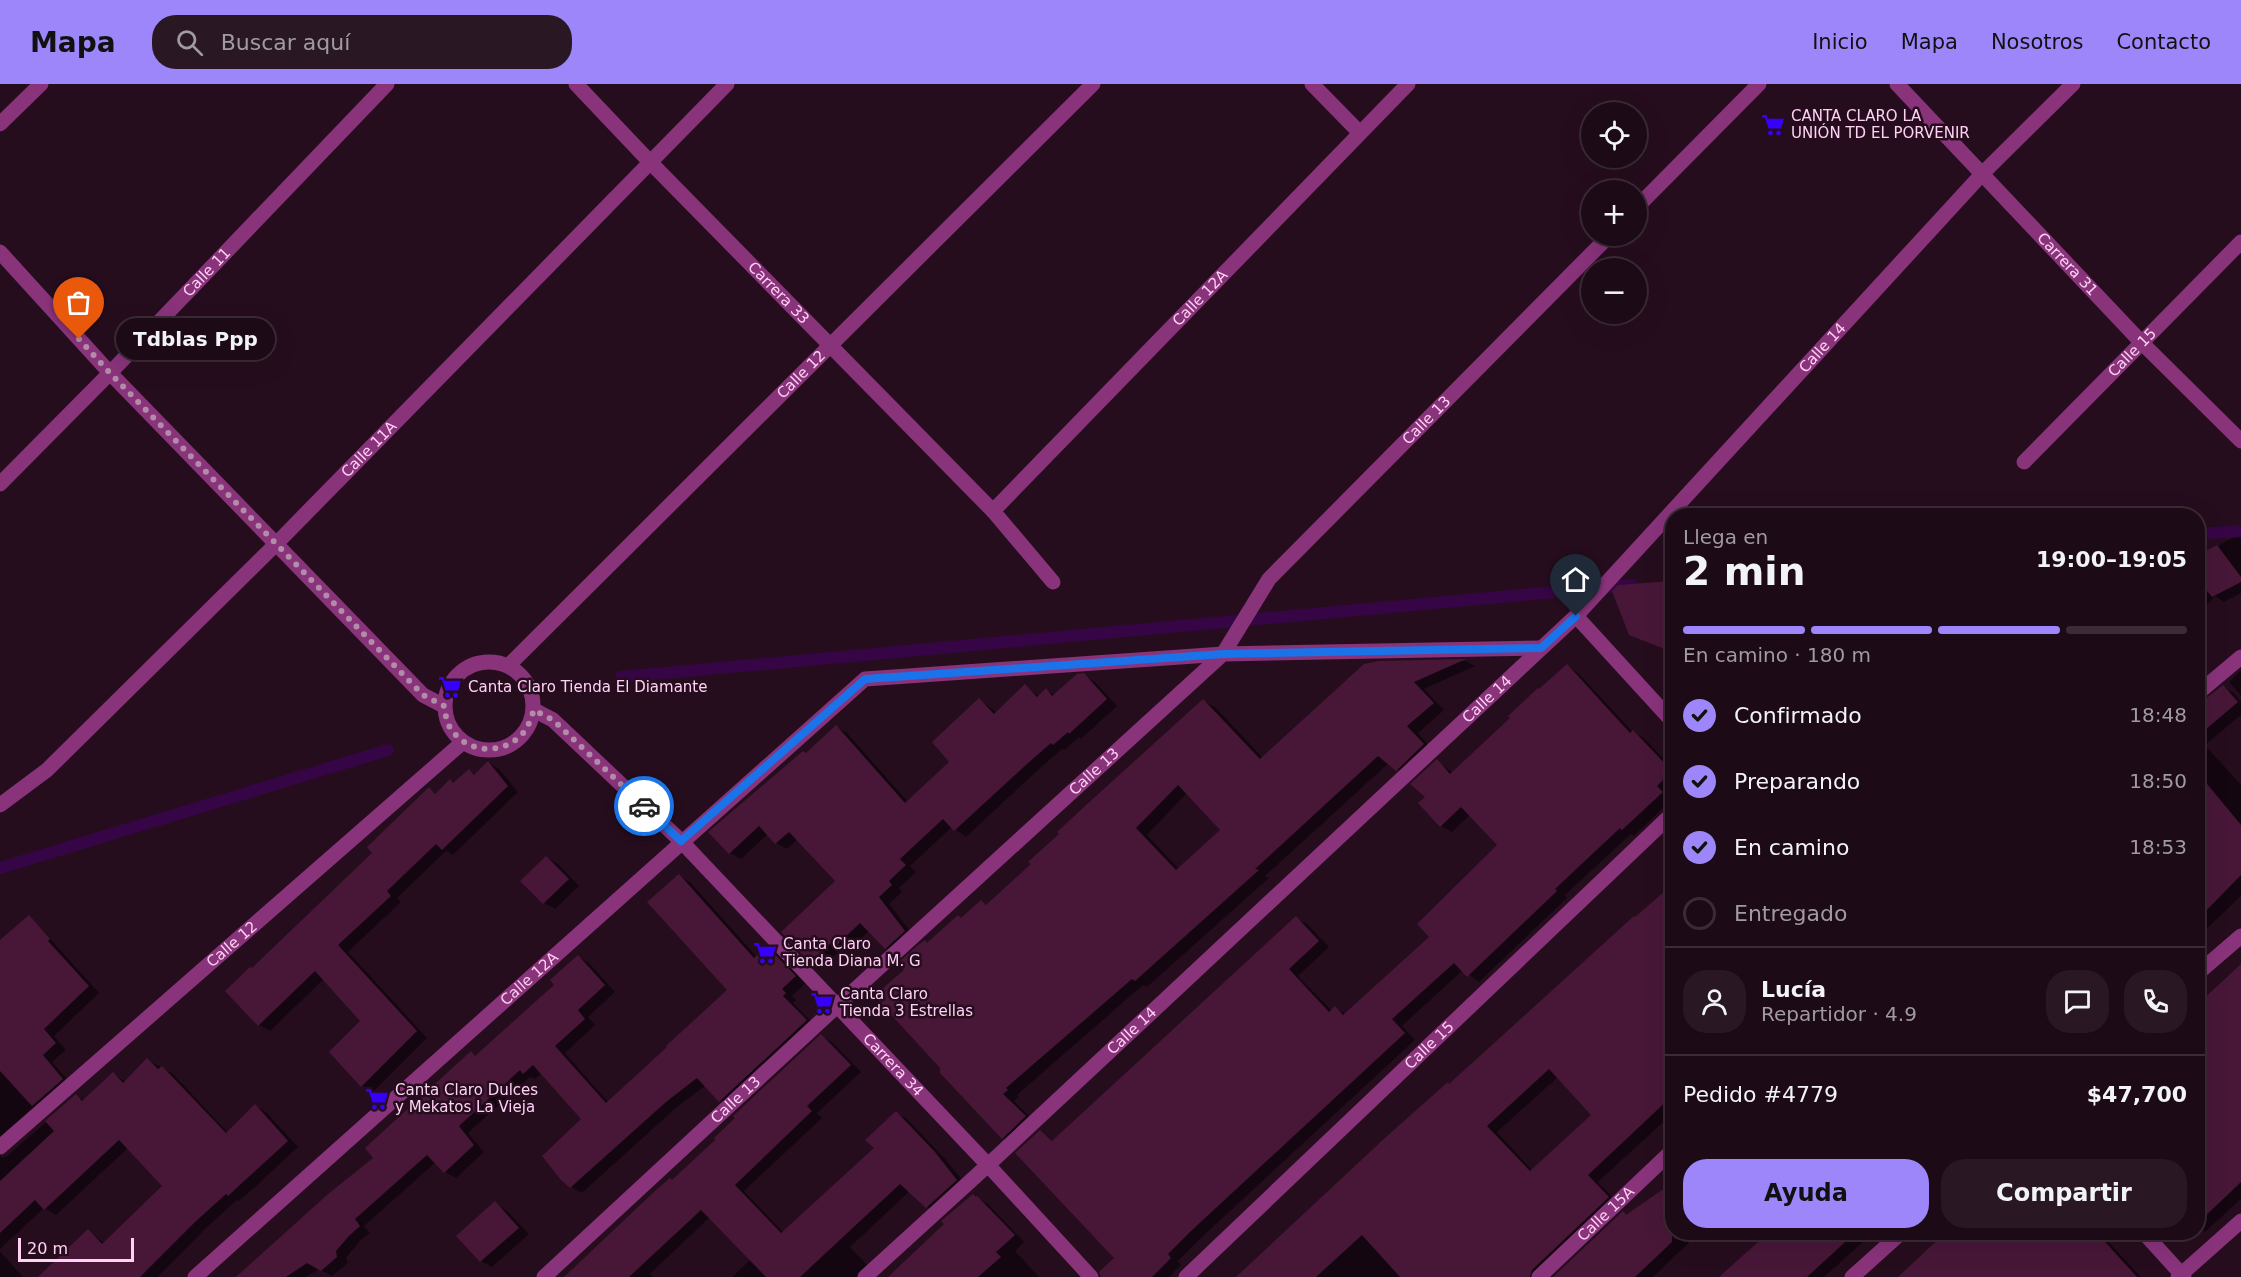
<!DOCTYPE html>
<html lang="es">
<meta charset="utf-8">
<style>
body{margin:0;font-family:"DejaVu Sans",sans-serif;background:#291823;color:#f1f3f6;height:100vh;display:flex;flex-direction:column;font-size:22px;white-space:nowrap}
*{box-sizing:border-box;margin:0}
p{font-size:20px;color:#a09aa1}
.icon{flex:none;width:33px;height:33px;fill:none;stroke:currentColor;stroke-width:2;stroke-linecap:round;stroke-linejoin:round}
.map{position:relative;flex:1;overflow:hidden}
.sheet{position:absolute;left:1665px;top:424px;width:540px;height:732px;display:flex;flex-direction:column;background:#1c0a16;border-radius:24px;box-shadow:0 6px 24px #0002,0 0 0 2px #3a2b35}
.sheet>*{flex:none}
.tools{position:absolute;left:1581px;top:18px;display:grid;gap:12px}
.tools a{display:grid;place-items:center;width:66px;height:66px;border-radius:50%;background:#1c0a16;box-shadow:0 6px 24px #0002,0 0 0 2px #3a2b35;font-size:30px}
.scale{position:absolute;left:18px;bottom:15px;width:116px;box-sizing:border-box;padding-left:6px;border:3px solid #ffd1f4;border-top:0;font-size:16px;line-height:21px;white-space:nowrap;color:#ffd1f4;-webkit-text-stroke:4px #260d1e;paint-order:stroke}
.pin{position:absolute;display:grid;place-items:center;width:51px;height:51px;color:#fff;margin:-62px -26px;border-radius:50% 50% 50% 0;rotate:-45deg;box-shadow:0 0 6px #0007}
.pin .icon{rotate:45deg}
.courier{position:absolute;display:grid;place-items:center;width:60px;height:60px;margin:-30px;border:4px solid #1a73e8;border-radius:50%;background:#fff;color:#222;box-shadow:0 2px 8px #0007}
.bubble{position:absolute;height:42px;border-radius:21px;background:#1c0a16;box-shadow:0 6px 24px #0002,0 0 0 2px #3a2b35;font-size:20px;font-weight:700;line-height:42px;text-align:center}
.headline em{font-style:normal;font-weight:700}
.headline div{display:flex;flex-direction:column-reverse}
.headline{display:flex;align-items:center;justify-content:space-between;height:102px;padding:0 18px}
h1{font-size:39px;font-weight:700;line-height:45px}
.bar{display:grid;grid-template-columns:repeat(4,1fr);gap:9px 6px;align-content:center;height:72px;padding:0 18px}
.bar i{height:8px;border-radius:4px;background:#3a2b35}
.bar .on{background:#9d86f9}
.bar p{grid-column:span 4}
.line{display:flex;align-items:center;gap:15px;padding:0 18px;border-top:2px solid #3a2b35}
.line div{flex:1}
.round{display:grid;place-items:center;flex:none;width:63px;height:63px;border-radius:24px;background:#291823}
ol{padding:0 18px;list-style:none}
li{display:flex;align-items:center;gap:18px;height:66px}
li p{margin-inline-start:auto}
li .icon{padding:6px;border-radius:50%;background:#9d86f9;color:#111;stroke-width:4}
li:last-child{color:#a09aa1}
li i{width:33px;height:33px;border:3px solid #3a2b35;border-radius:50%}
.cta{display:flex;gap:12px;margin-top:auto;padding:12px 18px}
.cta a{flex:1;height:69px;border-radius:24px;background:#9d86f9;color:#111;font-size:24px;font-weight:700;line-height:69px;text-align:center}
.cta a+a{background:#291823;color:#f1f3f6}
header{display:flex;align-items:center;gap:36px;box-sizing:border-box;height:84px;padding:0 30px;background:#9d86f9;color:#111}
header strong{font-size:28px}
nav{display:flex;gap:33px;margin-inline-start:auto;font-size:21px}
.search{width:420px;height:54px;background:#291823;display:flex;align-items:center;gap:15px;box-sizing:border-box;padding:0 21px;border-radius:24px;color:#a09aa1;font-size:22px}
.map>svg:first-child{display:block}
</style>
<header>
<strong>Mapa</strong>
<div class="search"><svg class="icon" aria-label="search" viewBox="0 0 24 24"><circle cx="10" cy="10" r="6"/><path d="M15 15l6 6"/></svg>Buscar aquí</div>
<nav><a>Inicio</a><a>Mapa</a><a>Nosotros</a><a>Contacto</a></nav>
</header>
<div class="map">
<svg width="2241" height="1193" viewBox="0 0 2241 1193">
<rect width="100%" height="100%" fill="#260d1e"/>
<path fill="#0007" fill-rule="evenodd" d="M2234 453H2241V509L2224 518 2215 512 2198 531V473Z
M1672 499V569L1630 550 1618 503Z
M1466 577 1475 582 1424 605 1444 626 1418 649 1434 668 1408 692 1389 679 1265 792 1269 794 1147 903 1143 901 1017 1011 1019 1013 1014 1017 1036 1039 1014 1060 1003 1054 906 886 928 860 962 835 982 818 988 822 1203 617 1215 623 1263 674 1379 578ZM1187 709 1222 746 1179 785 1147 751Z
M1567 582 1578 589 1632 647 1644 654 1672 684V703L1667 709 1672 715 1634 752 1631 750 1565 811 1567 814 1479 898 1463 886 1402 942 1415 956 1202 1153 1178 1177 1181 1181 1169 1193H1134L1040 1047 1054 1057 1296 834 1307 840 1329 863 1298 892 1332 927 1335 924 1346 930 1431 853 1499 761 1470 731 1452 748 1441 742 1427 713 1437 677 1453 689Z
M2241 586V612L2229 598Z
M1084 591 1095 598 1117 622 1081 655 1079 653 1065 666 1062 665 1038 686 966 753 952 743 910 782 916 788 899 804 902 808 889 820 915 853 897 870 886 864 869 847 849 866 844 863 822 884 811 878 837 797 798 755 787 765 776 759 768 750 741 775 730 769 807 670 836 643 847 649 908 718 951 679 980 616 997 629 1025 602 1039 612 1046 606 1055 611Z
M2198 592 2208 603 2199 613 2201 620 2223 603 2234 609 2241 618V631L2205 661 2241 701V812L2198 853V761L2221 736 2198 739Z
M488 678 499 685 518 708 453 771 446 767 397 814 401 818 348 868 427 954 373 1008 362 1002 363 937 324 895 270 947 259 941 227 907 253 886 375 769 429 705 437 710 450 696 455 699 469 687 476 691Z
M547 774 558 780 579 802 555 825 544 819Z
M679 792 690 798 757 873 767 864 778 870 806 899 792 912 796 916 793 919 817 943 731 1023 720 1016 706 1001 677 1023 582 1109 571 1103 583 1036 542 989 535 995 530 993 468 1049 484 1068 456 1094 445 1088 436 1078 364 1142 370 1149 360 1157 346 1174 348 1179 332 1192 319 1185 306 1193H237L375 1074 471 969 477 973 556 901 578 873 589 879 615 908 588 933 595 941 565 969 609 1019 730 906Z
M1672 803V1030L1598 1098 1619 1120 1543 1193H1239ZM1558 993 1593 1031 1532 1086 1497 1048Z
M33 841 44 848 99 909 54 952 66 966 52 978 73 1002 4 1062 1 1071 2 1074 7 1072 76 1012 84 1016 113 990 126 998 148 976 173 990 228 1049 255 1022 266 1028 298 1063 254 1104 239 1117 237 1116 206 1144 158 1193H40L88 1147 104 1159 165 1102 128 1064 56 1131 44 1124 0 1165V872Z
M2241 882V1115L2205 1148 2198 1144V922Z
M821 952 832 958 861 988 817 1029 822 1034 744 1107 783 1148 876 1064 896 1029 907 1035 946 1076 967 1102 938 1129 927 1123 910 1107 850 1163 874 1188 870 1193H732L750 1176 710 1133 650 1190 653 1193H566L717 1056Z
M1672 1096V1149H1699L1653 1193H1555L1623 1129 1627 1132 1650 1117Z
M977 1114 988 1120 1024 1158 1015 1167 1039 1193H889Z
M495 1119 506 1126 529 1150 492 1183 481 1177Z
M1770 1149H1873L1824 1193H1738Z
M1947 1149H2100L2141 1193H1904Z
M0 1167 23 1193H0Z"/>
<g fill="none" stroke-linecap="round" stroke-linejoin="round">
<path stroke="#360546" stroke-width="12" d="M2198 450 2241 447
M621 593 1632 501
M0 784 388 666"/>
</g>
<path fill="#481738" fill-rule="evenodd" d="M2217 461 2241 493V498L2212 513 2198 496V471Z
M1672 497V568L1629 551 1612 507 1618 501Z
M1466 575 1414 598 1434 619 1407 642 1424 660 1396 687 1378 672 1255 785 1259 786 1135 897 1132 895 1006 1004 1008 1006 1003 1010 1026 1032 1002 1055 940 989V984L874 912 904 886 898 879 917 862 925 856 927 859 958 831 961 834 981 816 986 821 1031 780 1028 778 1059 750 1057 748 1084 723 1203 615 1260 675 1364 580 1379 577ZM1178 701 1220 746 1176 786 1136 744Z
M1567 580 1630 649 1633 646 1672 687 1657 702 1663 708 1622 746 1620 744 1555 805 1557 807 1467 893 1454 879 1392 935 1405 949 1191 1147 1168 1170 1171 1174 1152 1193H1101L1099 1188 1114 1174 1015 1069 1040 1046 1052 1057 1296 832 1319 857 1289 885 1329 928 1335 922 1343 931 1429 853 1417 840 1497 761 1461 723 1440 743 1418 719 1425 713 1410 700 1437 675 1450 690 1510 634 1508 632 1538 604 1539 605Z
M1084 589 1107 615 1069 650 1068 648 1053 661 1051 659 1027 680 954 747 943 735 900 775 906 781 889 797 892 801 879 813 905 847 885 865 860 839 837 861 833 857 810 879 781 848 835 797 789 748 775 760 759 742 729 770 708 748 803 667 806 669 836 641 905 719 949 678 932 658 979 614 994 630 1025 600 1037 613 1046 604 1052 612 1077 590Z
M2223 601 2238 618 2198 652V618L2204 616Z
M488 677 508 702 442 766 436 760 387 807 391 812 338 861 417 947 361 1003 329 968 360 937 315 887 258 942 225 907 250 883 252 884 372 769 367 763 429 703 435 710 450 695 453 699 469 685 474 691Z
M2198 689 2241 741V791L2198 835Z
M546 772 569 795 543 820 520 797Z
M679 790 754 874 767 862 796 892 782 905 786 909 783 912 807 936 719 1018 697 994 666 1018 570 1104 561 1096 542 1072 581 1035 533 981 523 990 520 986 459 1042 474 1061 444 1089 427 1071 355 1135 360 1142 349 1152 336 1167 337 1173 321 1187 307 1179 286 1193H236L327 1111 373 1074 365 1064 471 967 475 972 554 901 550 896 578 871 605 901 578 926 585 935 555 962 606 1019 667 963 666 962 727 906 647 818Z
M1672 801V1012L1588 1091 1609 1113 1532 1186 1530 1193H1400L1362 1151 1316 1193H1236L1386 1053 1448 998 1449 1000 1634 832 1635 833ZM1549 985 1591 1031 1530 1087 1487 1042Z
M29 831 50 855 48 857 89 902 44 945 56 959 43 971 63 995 32 1022 0 987V856Z
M2241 880V1098L2198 1139V920Z
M821 950 851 981 807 1022 812 1027 735 1101 781 1149 874 1064 865 1056 896 1027 935 1068 957 1096 926 1124 900 1100 800 1193H766L701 1126 629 1193H564L656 1106 670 1094 672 1096 715 1056 714 1054 735 1034 733 1032Z
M147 974 158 985 162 982 226 1049 255 1020 288 1057 243 1098 228 1112 226 1110 195 1138 140 1193H38L88 1145 102 1160 162 1102 119 1056 44 1126 35 1116 0 1149V1097L54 1047 45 1037 76 1010 82 1017 113 988 123 999Z
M1672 1099V1158L1635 1193H1553L1623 1127 1626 1131Z
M973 1110 976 1113 977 1112 1015 1151 996 1168 1001 1173 978 1193H888L944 1140 941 1137Z
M495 1117 519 1144 480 1178 456 1152Z
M1768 1149H1855L1807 1193H1719Z
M1945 1149H2097L2137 1193H1898Z"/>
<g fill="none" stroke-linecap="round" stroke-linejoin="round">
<g stroke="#89337b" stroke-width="15">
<path id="s1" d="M576 0 650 78 993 427 1053 498"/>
<path d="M1312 0 1360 49"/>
<path id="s2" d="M1897 0 2142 259 2241 357"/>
<path d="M0 40 41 0"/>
<path d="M1636 124 1759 0"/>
<path d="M0 168 110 289 423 611 444 622"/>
<path id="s3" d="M2024 378 2241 158"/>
<path id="s4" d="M0 400 110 289 387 0"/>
<path id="s5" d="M993 427 1408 0"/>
<path d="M1576 532 1672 637"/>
<circle cx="489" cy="622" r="44"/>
<path id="s6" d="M509 581 1093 0"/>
<path d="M2198 609 2241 573"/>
<path id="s7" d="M534 626 553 636 681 757 988 1081 1091 1193"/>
<path id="s8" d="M0 721 47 686 276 460 727 0"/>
<path d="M2198 889 2241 852"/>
<path id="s9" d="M0 1063 463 658"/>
<path d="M2144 1149 2184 1193"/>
<path id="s10" d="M195 1193 865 595 1223 570 1541 564"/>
<path id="s11" d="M544 1193 837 922 1223 570 1269 495 1609 152"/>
<path id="s12" d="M865 1193 988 1081 1576 532 1983 89 2073 0"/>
<path id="s13" d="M1186 1193 1672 730"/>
<path id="s14" d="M1539 1193 1672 1067"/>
<path d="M1852 1193 1901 1149"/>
<path d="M2178 1193 2241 1137"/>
</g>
</g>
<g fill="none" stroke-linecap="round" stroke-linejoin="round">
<path stroke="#b38ca9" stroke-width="6" stroke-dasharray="0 10.8" d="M79 255 110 289 423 611 444 622C445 627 446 635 448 640 463 670 504 673 524 648 529 642 531 633 534 626L553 636 644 722"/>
<path stroke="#1a73e8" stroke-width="8" d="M644 722 681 757 865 595 1223 570 1541 564 1576 532"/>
</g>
<defs>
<g id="supermarket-bare" transform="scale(1.8)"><path d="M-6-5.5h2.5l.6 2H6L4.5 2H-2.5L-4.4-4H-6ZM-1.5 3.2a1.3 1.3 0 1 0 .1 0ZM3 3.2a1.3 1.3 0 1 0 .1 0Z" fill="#3700fc" stroke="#260d1e" stroke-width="2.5" paint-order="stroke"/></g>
</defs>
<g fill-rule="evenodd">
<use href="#supermarket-bare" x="1773" y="41"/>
<use href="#supermarket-bare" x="450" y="603"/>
<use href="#supermarket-bare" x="765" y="869"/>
<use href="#supermarket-bare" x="822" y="919"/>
<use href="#supermarket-bare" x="377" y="1015"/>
</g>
<g text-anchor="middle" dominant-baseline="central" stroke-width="5" stroke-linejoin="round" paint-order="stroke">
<g font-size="15" fill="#ffd1f4" stroke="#260d1e" text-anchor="start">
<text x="1791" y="32">CANTA CLARO LA<tspan x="1791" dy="17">UNIÓN TD EL PORVENIR</tspan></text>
<text x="468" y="603">Canta Claro Tienda El Diamante</text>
<text x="783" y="860">Canta Claro<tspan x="783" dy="17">Tienda Diana M. G</tspan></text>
<text x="840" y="910">Canta Claro<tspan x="840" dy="17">Tienda 3 Estrellas</tspan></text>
<text x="395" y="1006">Canta Claro Dulces<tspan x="395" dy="17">y Mekatos La Vieja</tspan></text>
</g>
<g font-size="15" fill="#ffd1f4" stroke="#260d1e">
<text stroke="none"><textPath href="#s2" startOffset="248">Carrera 31</textPath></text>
<text stroke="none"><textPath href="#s4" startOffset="296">Calle 11</textPath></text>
<text stroke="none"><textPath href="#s1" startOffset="291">Carrera 33</textPath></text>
<text stroke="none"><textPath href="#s5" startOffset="297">Calle 12A</textPath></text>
<text stroke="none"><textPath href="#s12" startOffset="1335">Calle 14</textPath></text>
<text stroke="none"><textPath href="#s3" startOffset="154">Calle 15</textPath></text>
<text stroke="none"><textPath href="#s6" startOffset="412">Calle 12</textPath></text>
<text stroke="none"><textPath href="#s11" startOffset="1233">Calle 13</textPath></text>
<text stroke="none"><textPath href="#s8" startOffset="513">Calle 11A</textPath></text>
<text stroke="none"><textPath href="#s12" startOffset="849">Calle 14</textPath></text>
<text stroke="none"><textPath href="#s11" startOffset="747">Calle 13</textPath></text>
<text stroke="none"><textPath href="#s9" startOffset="308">Calle 12</textPath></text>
<text stroke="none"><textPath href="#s10" startOffset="448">Calle 12A</textPath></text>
<text stroke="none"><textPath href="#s12" startOffset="363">Calle 14</textPath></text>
<text stroke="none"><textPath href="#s13" startOffset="336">Calle 15</textPath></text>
<text stroke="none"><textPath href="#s7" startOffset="506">Carrera 34</textPath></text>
<text stroke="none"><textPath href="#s11" startOffset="261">Calle 13</textPath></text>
<text stroke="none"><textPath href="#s14" startOffset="92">Calle 15A</textPath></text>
</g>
</g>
</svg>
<div class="tools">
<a><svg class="icon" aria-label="locate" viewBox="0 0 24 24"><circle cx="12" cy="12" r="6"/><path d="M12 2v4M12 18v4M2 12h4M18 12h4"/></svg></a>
<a>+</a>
<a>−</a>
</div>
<div class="scale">20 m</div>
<div class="pin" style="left:79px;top:255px;background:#ea580c"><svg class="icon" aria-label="bag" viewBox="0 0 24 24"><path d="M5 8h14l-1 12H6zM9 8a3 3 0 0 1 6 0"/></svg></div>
<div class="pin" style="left:1576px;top:532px;background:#1f2937"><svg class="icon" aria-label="home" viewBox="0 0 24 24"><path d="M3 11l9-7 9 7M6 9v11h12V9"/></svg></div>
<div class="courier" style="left:644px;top:722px"><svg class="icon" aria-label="car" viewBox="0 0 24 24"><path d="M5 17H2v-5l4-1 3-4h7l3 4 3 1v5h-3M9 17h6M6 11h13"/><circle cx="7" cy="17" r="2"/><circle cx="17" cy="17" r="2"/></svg></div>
<div class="bubble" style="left:116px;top:234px;width:159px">Tdblas Ppp</div>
<section class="sheet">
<div class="headline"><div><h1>2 min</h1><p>Llega en</p></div><em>19:00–19:05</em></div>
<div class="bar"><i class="on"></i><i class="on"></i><i class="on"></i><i></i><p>En camino · 180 m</p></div>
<ol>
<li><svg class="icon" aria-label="check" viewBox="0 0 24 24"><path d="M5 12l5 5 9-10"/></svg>Confirmado<p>18:48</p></li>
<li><svg class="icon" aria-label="check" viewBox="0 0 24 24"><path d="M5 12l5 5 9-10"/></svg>Preparando<p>18:50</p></li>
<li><svg class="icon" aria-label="check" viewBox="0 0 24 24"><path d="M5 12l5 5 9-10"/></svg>En camino<p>18:53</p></li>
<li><i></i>Entregado</li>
</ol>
<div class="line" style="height:108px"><a class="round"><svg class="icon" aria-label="person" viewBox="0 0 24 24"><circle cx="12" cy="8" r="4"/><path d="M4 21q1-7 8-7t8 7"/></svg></a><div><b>Lucía</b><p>Repartidor · 4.9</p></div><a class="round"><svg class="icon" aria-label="chat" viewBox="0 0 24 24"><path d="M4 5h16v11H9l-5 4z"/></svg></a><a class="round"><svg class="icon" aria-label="phone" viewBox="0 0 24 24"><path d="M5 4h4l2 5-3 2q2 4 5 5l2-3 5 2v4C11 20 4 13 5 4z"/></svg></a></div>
<div class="line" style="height:78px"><div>Pedido #4779</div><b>$47,700</b></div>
<div class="cta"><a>Ayuda</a><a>Compartir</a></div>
</section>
</div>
